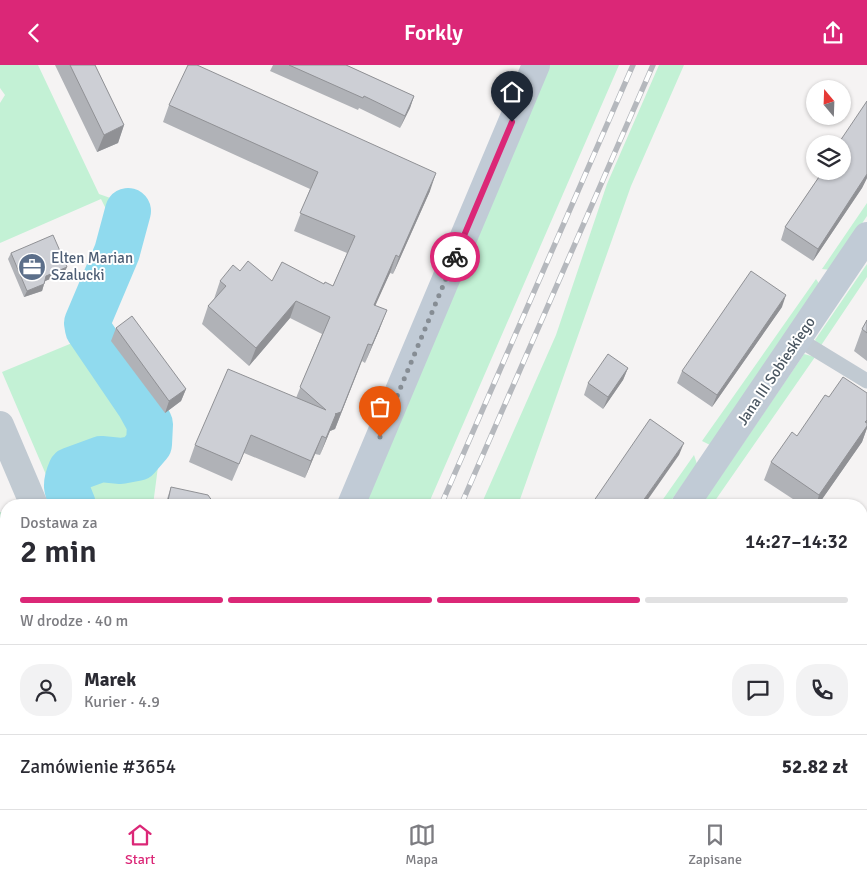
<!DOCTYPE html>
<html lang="pl">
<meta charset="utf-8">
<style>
body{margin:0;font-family:Signika,sans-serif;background:#f2f2f3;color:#2b2b33;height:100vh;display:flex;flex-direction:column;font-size:19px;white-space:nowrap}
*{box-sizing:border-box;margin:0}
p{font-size:16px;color:#7c7c81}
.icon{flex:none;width:28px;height:28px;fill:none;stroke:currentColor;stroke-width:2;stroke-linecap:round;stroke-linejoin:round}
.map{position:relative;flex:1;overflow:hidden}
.details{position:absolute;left:0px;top:434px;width:868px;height:311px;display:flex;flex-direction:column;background:#fff;border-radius:20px 20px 0 0;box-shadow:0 1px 4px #0004}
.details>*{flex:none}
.needle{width:32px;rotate:341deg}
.buttons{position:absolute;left:806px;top:15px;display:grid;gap:10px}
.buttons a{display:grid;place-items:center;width:45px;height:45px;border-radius:50%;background:#fff;box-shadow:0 1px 4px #0004;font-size:25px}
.pin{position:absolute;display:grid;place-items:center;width:42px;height:42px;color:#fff;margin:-51px -21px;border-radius:50% 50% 50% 0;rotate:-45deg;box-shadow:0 0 5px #0007}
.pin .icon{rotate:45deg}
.courier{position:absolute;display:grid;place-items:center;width:50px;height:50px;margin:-25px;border:4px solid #db2777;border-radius:50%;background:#fff;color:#222;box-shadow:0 1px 6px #0007}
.headline em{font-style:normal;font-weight:600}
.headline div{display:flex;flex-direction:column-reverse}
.headline{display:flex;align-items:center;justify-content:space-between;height:85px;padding:0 20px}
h1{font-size:32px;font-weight:600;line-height:38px}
.bar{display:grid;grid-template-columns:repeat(4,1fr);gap:8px 5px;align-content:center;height:60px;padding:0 20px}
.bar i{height:6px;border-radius:4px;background:#e1e1e2}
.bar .current{background:#db2777}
.bar p{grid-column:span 4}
.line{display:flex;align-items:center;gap:12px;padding:0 20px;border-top:1px solid #e1e1e2}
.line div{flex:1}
.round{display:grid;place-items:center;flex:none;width:52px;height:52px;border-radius:20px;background:#f2f2f3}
header{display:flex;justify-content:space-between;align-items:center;height:65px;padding:0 20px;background:#db2777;color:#fff;font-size:22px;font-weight:600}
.dock{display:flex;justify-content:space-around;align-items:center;height:70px;border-top:1px solid #e1e1e2;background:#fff;font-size:14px;color:#7c7c81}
.dock a{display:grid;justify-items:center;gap:2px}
.dock .current{color:#db2777}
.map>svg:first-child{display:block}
</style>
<header><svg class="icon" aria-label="back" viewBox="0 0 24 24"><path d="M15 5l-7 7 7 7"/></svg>Forkly<svg class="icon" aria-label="share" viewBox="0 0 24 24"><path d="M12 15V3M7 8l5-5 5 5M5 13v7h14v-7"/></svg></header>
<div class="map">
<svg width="867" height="744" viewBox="0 0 867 744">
<rect width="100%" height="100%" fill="#f5f3f3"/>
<path fill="#c3f1d5" d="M0 0H38L99 129 133 141 98 248 111 276 165 348 153 440H59L2 307 77 276 68 253 110 183 111 154 101 134 0 178V38L5 30 0 23Z
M550 0H619L428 440H364Z
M659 0H684L631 121 518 440H481L556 270 607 119Z
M867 138V151L831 205 822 204Z
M867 199V212L820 282 815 275Z
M816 214 820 220 710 380 702 376Z
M804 289 815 292 712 440H701Z
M694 390 697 399 668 440H659Z
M0 447 6 448V467L0 470Z
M6 616V739H22L20 744H0V623Z
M861 644 867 645V662L865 668 861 667Z
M237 739H299L297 744H235Z
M348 739H443L440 744H345Z"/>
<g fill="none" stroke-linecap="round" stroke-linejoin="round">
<path stroke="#90daee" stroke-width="46" d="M73 440C67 425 64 421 71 405L101 394 121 396 137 393 149 379 150 359 139 339 88 264 87 258 117 187 128 146
M0 652 6 647"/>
<path stroke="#c1cad2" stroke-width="15" d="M798 274 867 316"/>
<path stroke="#c1cad2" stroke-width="28" d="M0 360 34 440
M161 739 168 744"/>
<path stroke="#c1cbd6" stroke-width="28" d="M351 440 536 0
M685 440 867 171
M221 744 223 739
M478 744 481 739"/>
<g stroke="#b5b8bd" stroke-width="5.5">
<path id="rail" d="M441 440 633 0
M461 440 653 0
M309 744 311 739
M328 744 330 739"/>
</g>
<use href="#rail" stroke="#fff" stroke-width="4" stroke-dasharray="11" stroke-linecap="butt"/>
</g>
<path fill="#b0b2b7" d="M55 0H95L124 60 118 78 97 87Z
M273 0H346L414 31 410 43 400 63 359 43 358 45 270 6Z
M867 36V113L862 123 813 196 781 175 785 162 823 106Z
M169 40 430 126 393 209 390 208 375 240 380 263 365 298 362 296 335 364 330 366 320 390 315 389 305 413 244 388 232 416 189 397 195 380 296 333 322 269 290 253 249 301 202 259 208 241 214 234 220 216 240 206 272 216 324 219 333 221 347 188 294 166 310 124 163 57Z
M11 188 67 202 64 208 45 216 42 226 24 232 8 194Z
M782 242 712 342 677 318 682 306Z
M867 255V296L854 286 862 264Z
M116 263 186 324 181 336 165 348 111 276Z
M628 303 623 315 603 344 584 330 588 318Z
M867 363 862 377 818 440H802L764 415 771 397 797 371Z
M171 422 215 440H165Z
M867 460V467L865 466Z
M861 528 867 530V603L861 601Z
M560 739H624L621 744H618L615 742 614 744H557Z
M680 739H841L855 744H678Z"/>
<path fill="#909195" d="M414 31 410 43 400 63 405 51Z
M124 60 118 78 97 87 104 70Z
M436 108 430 126 393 209 399 192Z
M867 109V113L862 123 813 196 818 184Z
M396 190 390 208 368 257 374 240Z
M67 202 64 208 43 217 46 211Z
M44 219 42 226 24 232 27 226Z
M786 230 782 242 712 342 717 330Z
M296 236 290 253 249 301 256 283Z
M387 245 380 263 365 298 372 280Z
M368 279 335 364 330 366 320 390 335 349Z
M628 303 623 315 603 344 608 332Z
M186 324 181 336 165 348 169 336Z
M867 355V363L862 377 818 440H816L819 430Z
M322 371 315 389 305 413 311 396Z
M684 378 679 390 644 440H640Z
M6 550V569L0 572V553Z
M611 739H617L614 744H607Z"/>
<path fill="#cdcfd5" stroke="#909195" d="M70 0H95L124 60 104 70Z
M188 0H197L436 108 399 192 396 190 374 240 387 245 372 280 368 279 341 347 335 349H336L326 373 322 371 311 396 251 370 239 399 195 380 228 304 326 345 300 322 330 252 296 236 256 283 208 241 226 221 220 216 233 200 240 206 248 196 272 216 282 197 324 219 325 217 333 221 355 171 300 148 318 107 169 40Z
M289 0H346L414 31 405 51 364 31 363 33Z
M867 36V109L818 184 785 162 823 106H842V79H838Z
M53 170 67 202 46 211 44 219 27 226 11 188Z
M751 206 786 230 717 330 682 306Z
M132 251 186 324 169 336 116 263Z
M867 255V268L862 264Z
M608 289 628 303 608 332 588 318Z
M843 312 867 328V355L865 357 867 358V361L819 430 771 397 792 367 797 371 825 330 829 332Z
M650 354 684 378 640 440H591Z
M171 422 208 430 215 440H167Z
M0 480 4 489 6 488V550L0 553Z
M861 528 867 530V578L861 576Z
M37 739H77L89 744H35Z
M560 739H611L607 744H557Z
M709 739H841L855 744H723Z"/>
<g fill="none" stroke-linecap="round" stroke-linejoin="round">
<path stroke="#868d94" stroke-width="5" stroke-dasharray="0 9" d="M380 372 455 192"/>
<path stroke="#db2777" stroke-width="6" d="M455 192 512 57"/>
</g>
<defs>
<g id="office-disc" transform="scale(1.4375)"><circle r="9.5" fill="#5c6f8a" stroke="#fff"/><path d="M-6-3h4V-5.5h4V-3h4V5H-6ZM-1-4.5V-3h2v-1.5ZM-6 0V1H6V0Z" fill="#fff"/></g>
</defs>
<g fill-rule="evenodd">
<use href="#office-disc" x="32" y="202"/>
</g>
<g text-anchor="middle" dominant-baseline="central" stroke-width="4" stroke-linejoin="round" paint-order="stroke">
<g font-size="15" fill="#4e5e75" stroke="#fff" text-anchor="start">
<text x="51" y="193">Elten Marian<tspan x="51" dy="17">Szalucki</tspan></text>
</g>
<g font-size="15" fill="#4a5661" stroke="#fff">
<text transform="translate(776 306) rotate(-56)">Jana III Sobieskiego</text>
</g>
</g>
</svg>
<div class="buttons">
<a><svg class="needle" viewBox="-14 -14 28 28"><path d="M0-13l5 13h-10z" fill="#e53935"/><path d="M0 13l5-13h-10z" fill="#7c7c81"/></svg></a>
<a><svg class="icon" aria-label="layers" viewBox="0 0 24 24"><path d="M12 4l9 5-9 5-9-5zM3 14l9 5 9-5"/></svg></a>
</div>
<div class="pin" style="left:380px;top:372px;background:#ea580c"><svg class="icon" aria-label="bag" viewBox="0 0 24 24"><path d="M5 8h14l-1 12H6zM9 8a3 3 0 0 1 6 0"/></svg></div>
<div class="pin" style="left:512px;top:57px;background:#1f2937"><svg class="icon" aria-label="home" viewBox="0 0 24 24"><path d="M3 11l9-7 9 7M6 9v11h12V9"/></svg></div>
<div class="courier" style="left:455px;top:192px"><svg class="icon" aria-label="bike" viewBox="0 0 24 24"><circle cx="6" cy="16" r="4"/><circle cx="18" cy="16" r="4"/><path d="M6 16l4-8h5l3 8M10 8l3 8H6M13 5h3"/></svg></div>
<section class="details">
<div class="headline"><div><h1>2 min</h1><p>Dostawa za</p></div><em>14:27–14:32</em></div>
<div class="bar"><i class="current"></i><i class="current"></i><i class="current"></i><i></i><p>W drodze · 40 m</p></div>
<div class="line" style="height:90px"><a class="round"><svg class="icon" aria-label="person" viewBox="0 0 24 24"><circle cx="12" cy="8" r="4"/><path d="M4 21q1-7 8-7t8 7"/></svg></a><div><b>Marek</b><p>Kurier · 4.9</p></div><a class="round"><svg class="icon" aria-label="chat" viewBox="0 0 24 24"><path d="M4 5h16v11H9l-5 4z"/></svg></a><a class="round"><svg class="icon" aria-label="phone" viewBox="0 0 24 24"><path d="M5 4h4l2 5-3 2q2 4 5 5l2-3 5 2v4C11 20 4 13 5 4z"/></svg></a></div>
<div class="line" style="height:65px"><div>Zamówienie #3654</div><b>52.82 zł</b></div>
</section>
</div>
<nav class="dock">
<a class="current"><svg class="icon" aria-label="home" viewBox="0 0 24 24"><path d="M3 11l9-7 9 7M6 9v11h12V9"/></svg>Start</a>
<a><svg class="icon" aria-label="map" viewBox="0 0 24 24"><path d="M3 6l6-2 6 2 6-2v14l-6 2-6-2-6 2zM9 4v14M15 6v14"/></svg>Mapa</a>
<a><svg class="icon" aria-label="saved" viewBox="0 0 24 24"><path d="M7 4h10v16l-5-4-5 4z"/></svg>Zapisane</a>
</nav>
